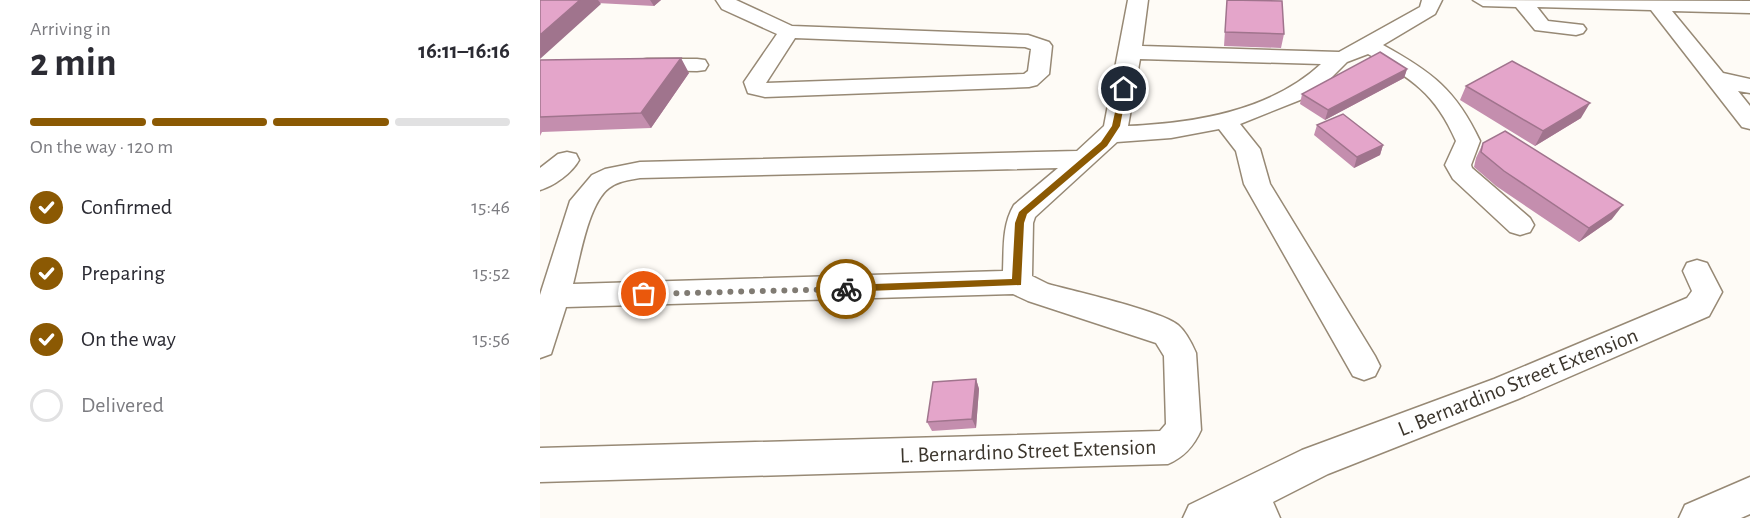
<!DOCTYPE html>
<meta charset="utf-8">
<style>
body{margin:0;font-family:"Alegreya Sans",sans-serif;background:#f2f2f3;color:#2b2b33;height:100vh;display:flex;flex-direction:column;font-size:22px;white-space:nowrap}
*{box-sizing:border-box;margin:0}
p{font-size:20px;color:#7c7c81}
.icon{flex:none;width:33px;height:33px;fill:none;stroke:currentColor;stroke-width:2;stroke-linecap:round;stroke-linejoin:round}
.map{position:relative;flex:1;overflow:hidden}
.sheet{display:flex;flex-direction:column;background:#fff;width:540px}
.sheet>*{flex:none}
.pin{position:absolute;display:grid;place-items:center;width:51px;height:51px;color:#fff;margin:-26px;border:3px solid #fff;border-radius:50%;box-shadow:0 2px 6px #0007}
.courier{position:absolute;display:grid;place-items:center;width:60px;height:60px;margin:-30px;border:4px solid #8b5903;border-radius:50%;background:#fff;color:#222;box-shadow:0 2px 8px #0007}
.summary em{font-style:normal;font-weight:700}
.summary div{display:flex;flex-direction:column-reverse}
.summary{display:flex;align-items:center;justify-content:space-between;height:102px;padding:0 30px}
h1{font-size:39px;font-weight:700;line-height:45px}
.bar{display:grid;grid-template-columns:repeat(4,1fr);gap:9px 6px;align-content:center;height:72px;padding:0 30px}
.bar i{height:8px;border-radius:4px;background:#e1e1e2}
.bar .active{background:#8b5903}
.bar p{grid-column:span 4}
ol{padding:0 30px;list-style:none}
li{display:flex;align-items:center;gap:18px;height:66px}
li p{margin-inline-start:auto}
li .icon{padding:6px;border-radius:50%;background:#8b5903;color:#fff;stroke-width:4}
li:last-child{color:#7c7c81}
li i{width:33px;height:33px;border:3px solid #e1e1e2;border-radius:50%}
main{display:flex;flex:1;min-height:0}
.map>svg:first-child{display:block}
</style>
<main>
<section class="sheet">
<div class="summary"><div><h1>2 min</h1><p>Arriving in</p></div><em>16:11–16:16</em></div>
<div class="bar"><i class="active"></i><i class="active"></i><i class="active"></i><i></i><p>On the way · 120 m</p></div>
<ol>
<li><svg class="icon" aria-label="check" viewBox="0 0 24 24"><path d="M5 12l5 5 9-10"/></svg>Confirmed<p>15:46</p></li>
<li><svg class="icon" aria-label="check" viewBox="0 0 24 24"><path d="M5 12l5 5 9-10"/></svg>Preparing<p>15:52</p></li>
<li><svg class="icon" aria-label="check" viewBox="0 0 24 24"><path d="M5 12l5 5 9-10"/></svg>On the way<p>15:56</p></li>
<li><i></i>Delivered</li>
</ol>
</section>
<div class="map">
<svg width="1210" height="518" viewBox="0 0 1210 518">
<rect width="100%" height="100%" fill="#fefbf6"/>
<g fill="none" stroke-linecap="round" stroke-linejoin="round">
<g stroke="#978975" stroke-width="3">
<path id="minor" d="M176 0H196L252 26 488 35 509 42 512 46 509 74 497 85 489 87 225 97 208 93 204 82 237 34 182 9ZM255 38 485 47 491 49 488 71 484 74 226 83Z
M588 0H608L602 46 799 52 880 7 882 0H902L895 14 843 45C892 72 916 90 940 141L931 165 932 168 990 218 994 225 990 232 980 235 970 232 913 179 905 165 916 141C895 93 872 79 828 54L807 62 786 83 760 100 700 124 720 149 730 184 835 356 840 366 835 376 824 380 813 376 704 184 696 151 679 129 631 138 577 142 495 217 493 223 492 276 508 284C533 291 622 311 638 325 646 332 652 344 656 353L661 430C654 446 644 457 628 464L0 482V448L620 431 626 424 624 356 616 343 488 301 473 294 26 307 11 354 0 358V295L30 201 52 175 65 169 100 162 537 151 564 126ZM600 59 781 64C730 111 655 123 588 126ZM518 168 474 205C462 225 464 249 463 271L33 284C40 258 48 204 69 188 78 181 89 180 100 178Z
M933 0 1210 1V13L1132 11 1183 73 1210 79V93L1198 91 1210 106V129L1202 127 1111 10 997 7 1008 21 1043 25 1046 29 1043 33 1036 35 995 30 976 7 943 6Z
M107 59H157L165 60 168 65 165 70 157 71 99 70 96 65 99 60Z
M27 152 36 154 39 160C32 173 14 186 0 190V168L18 154Z
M1157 260 1167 263 1182 292 1169 316 978 399 788 474 733 502 740 518H643L649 505 762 450 954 379 1147 298 1152 291 1143 271 1147 263Z
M1210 477V514L1201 518H1139L1145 505Z"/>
</g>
<use href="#minor" fill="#fff" fill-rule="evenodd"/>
</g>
<path fill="#c48eae" d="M0 0H121L114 6Z
M687 0 744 34 741 48 684 46Z
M0 60 149 73 111 128 2 132 0 136Z
M867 69 864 78 785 120 760 104 762 94Z
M926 86 1041 118 995 146 920 100Z
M777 125 843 145 840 155 814 168 774 135Z
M943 143 1072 219 1039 242 956 186 934 167 936 158Z
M436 379 439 389 436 428 392 431 387 422Z"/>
<path fill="#a0748d" d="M40 0H58L61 4 0 59V35Z
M110 0H121L114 6Z
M141 58 149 73 111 128 101 113Z
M867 69 864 78 785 120 788 110Z
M1050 103 1041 118 995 146 1003 131Z
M843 145 840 155 814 168 817 157Z
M1083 205 1072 219 1039 242 1049 228Z
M436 379 439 389 436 428 432 419Z"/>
<path fill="#e4a5ca" stroke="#a0748d" stroke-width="1.5" d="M0 0H40L0 35Z
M687 0 742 1 744 34 685 32Z
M840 52 867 69 788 110 762 94Z
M141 58 101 113 0 117V60Z
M972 61 1050 103 1003 131 926 86Z
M803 114 843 145 817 157 777 125Z
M965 131 1083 205 1049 228 964 171 941 152 943 143Z
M436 379 432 419 387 422 393 382Z"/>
<path fill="#8b5903" d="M584 86 587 89 580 126 567 146 487 214 484 223 481 285 303 292V286L306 285 472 279 475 223 479 212 561 142 572 126 580 89Z"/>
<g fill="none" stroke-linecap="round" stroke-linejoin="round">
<path stroke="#807b73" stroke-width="6" stroke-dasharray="0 10.8" d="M104 294 306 289"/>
</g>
<g text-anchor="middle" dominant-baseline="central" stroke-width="6" stroke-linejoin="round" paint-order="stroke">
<g font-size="22" fill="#3c362d" stroke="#fff">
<text transform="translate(978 382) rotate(-22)">L. Bernardino Street Extension</text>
<text transform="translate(488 451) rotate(-2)">L. Bernardino Street Extension</text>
</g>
</g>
</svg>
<div class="pin" style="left:104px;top:294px;background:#ea580c"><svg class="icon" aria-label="bag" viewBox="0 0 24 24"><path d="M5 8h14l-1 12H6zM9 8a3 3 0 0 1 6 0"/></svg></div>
<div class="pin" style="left:584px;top:89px;background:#1f2937"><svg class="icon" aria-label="home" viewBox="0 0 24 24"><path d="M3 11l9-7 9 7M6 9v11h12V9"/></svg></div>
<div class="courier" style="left:306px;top:289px"><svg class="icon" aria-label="bike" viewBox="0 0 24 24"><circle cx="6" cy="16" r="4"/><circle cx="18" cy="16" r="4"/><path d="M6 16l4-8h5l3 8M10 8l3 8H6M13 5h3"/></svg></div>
</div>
</main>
